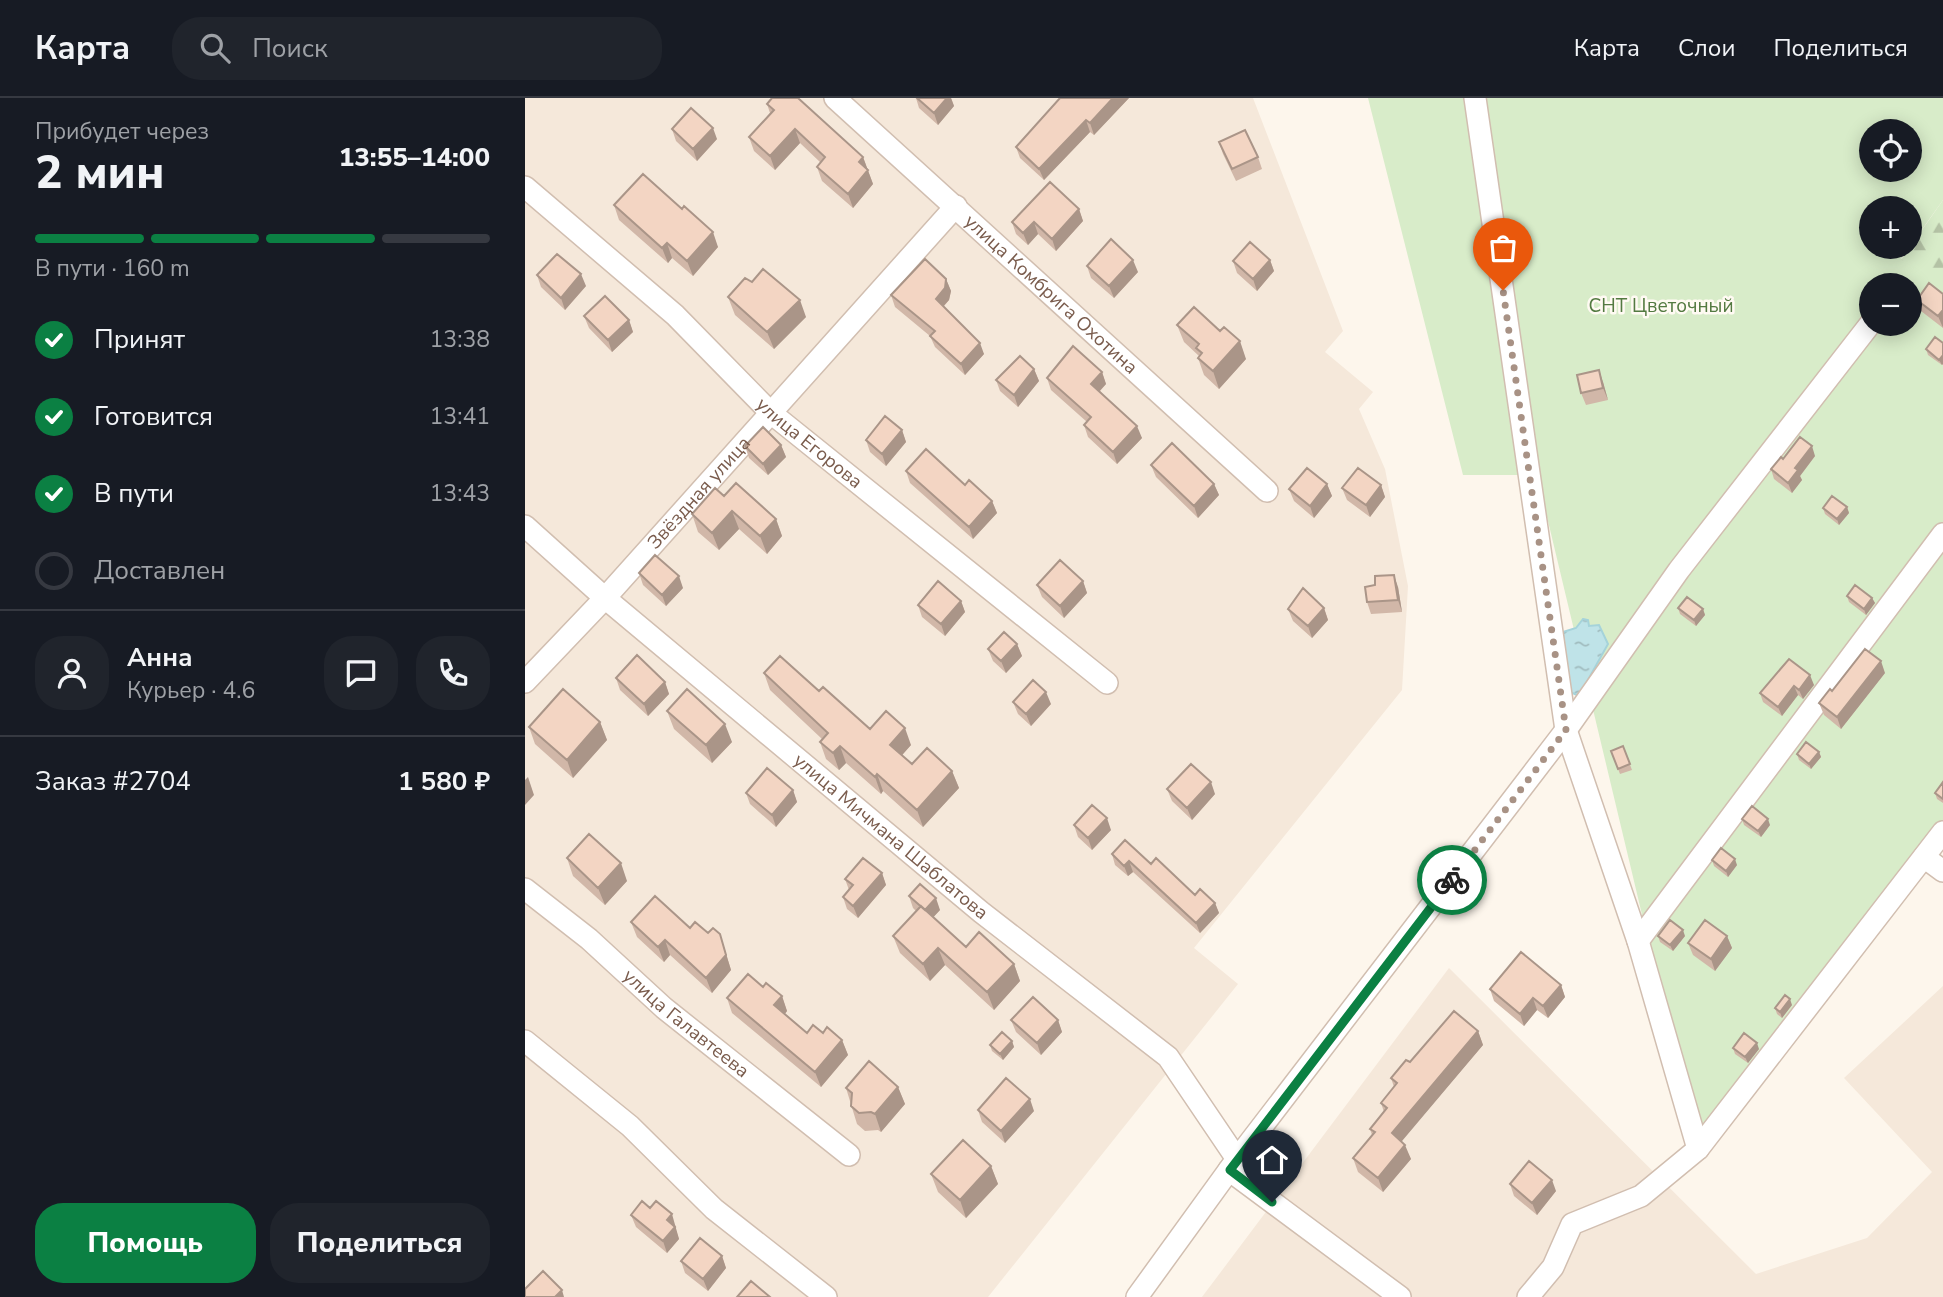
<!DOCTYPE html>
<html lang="ru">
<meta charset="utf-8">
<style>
body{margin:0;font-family:"Nunito Sans",sans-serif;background:#20242c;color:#f1f3f6;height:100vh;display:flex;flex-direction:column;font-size:26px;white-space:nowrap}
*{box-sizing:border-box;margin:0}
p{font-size:23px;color:#9ea1a6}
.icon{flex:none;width:38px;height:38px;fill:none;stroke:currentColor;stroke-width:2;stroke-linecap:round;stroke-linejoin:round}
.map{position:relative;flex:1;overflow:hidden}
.side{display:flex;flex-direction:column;background:#171b24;width:525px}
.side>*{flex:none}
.tools{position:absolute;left:1334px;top:21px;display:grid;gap:14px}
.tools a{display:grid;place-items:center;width:63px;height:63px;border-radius:50%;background:#171b24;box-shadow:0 4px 18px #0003;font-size:35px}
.pin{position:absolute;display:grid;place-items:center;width:60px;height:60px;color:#fff;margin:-72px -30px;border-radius:50% 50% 50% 0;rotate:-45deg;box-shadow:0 0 7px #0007}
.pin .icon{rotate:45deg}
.courier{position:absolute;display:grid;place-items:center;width:70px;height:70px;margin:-35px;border:5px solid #0b8043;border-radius:50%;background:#fff;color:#222;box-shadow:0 2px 9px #0007}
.head em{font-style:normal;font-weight:800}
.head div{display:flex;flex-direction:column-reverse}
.head{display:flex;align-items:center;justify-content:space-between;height:119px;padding:0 35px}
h1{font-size:46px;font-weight:800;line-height:52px}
.bar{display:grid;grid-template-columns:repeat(4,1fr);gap:10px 7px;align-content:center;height:84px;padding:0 35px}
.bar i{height:9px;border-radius:5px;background:#363941}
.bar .on{background:#0b8043}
.bar p{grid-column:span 4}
.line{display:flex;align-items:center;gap:18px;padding:0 35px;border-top:2px solid #363941}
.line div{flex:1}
.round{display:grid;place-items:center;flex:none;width:74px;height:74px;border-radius:28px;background:#20242c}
ol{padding:0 35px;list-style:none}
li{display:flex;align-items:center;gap:21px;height:77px}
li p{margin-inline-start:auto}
li .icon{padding:7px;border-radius:50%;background:#0b8043;color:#fff;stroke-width:4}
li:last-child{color:#9ea1a6}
li i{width:38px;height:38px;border:4px solid #363941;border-radius:50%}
.action{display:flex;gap:14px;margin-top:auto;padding:14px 35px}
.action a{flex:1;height:80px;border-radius:28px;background:#0b8043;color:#fff;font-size:28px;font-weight:800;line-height:80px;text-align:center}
.action a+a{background:#20242c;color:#f1f3f6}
header{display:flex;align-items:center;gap:42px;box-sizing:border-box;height:98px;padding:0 35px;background:#171b24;border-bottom:2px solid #363941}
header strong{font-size:33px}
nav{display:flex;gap:38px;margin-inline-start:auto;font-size:24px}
.search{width:490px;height:63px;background:#20242c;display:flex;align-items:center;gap:18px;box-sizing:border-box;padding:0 24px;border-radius:28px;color:#9ea1a6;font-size:26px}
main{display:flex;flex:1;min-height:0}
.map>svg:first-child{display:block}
</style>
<header>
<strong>Карта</strong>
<div class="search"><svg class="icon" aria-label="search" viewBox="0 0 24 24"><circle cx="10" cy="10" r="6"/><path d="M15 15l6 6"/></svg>Поиск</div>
<nav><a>Карта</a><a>Слои</a><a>Поделиться</a></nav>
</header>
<main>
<section class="side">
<div class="head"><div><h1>2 мин</h1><p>Прибудет через</p></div><em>13:55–14:00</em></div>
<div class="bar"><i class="on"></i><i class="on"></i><i class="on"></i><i></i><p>В пути · 160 m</p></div>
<ol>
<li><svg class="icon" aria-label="check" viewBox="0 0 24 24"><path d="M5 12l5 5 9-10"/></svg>Принят<p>13:38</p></li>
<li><svg class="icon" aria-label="check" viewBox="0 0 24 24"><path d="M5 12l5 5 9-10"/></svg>Готовится<p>13:41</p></li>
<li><svg class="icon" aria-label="check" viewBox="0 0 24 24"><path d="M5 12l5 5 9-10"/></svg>В пути<p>13:43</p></li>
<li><i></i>Доставлен</li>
</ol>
<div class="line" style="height:126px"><a class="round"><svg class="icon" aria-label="person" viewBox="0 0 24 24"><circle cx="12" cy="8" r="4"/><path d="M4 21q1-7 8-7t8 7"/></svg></a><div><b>Анна</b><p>Курьер · 4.6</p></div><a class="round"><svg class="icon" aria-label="chat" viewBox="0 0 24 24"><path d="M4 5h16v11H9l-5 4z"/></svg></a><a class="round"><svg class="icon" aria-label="phone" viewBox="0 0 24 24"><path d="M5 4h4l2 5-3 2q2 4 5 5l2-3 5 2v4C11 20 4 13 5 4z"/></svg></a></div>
<div class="line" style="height:91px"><div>Заказ #2704</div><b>1 580 ₽</b></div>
<div class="action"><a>Помощь</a><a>Поделиться</a></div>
</section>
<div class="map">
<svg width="1418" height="1199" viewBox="0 0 1418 1199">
<defs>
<pattern id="forest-firs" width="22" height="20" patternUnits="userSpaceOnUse" patternTransform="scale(1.75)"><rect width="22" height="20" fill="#d8ecc9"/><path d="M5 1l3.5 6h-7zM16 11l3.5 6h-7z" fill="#b4c2a5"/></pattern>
<pattern id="water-ripples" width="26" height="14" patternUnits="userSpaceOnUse" patternTransform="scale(1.75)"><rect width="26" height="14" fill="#bfe3e8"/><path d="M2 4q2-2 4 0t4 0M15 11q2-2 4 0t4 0" fill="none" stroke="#a0bbbe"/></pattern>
</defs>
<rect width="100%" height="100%" fill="#fdf6ec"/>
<path fill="#f5e8da" d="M0 0H728L818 233 800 254 848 294 834 311 860 371 883 488 877 592 669 850 713 886 463 1199H0Z
M924 870 1231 1176 1342 1140 1407 1074 1319 980 1418 888V1199H677Z"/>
<path fill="url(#forest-firs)" d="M1418 102V195L1376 162Z"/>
<path fill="#d8ecc9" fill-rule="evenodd" d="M843 0H1418V102L1376 161 1418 194V735L1173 1051 1012 377H938ZM1346 33H1384V72H1346ZM1346 110H1384V149H1346ZM1346 187H1384V226H1346Z"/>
<path fill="url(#water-ripples)" stroke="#a5d3da" stroke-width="2" d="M1058 521 1063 522 1064 528 1074 527 1083 546 1054 598 1043 593 1038 534 1051 530Z"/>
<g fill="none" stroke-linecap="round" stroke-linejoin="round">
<g stroke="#d1beb0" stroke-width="24">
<g id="street">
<path id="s1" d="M310 0 742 393"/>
<path d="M950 0 1041 632 1113 843 1173 1051"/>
<path id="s2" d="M0 89 150 217 246 315 582 585"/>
<path id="s3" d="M0 428 80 500 456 814 643 959 712 1061"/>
<path id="s4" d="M0 584 80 500 431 108"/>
<path d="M1399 759 1418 773"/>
<path id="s5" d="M0 791 64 841 139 910 324 1057"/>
<path d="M1113 843 1418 436"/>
<path d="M0 943 105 1028 189 1111 301 1199"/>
<path d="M704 1072 875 1199"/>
<path d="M612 1199 712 1061 1041 632 1154 472 1346 225"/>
<path d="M1003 1199 1028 1169 1047 1126 1116 1098 1173 1051 1418 734"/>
</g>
</g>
<use href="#street" stroke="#fff" stroke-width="21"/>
</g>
<path fill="#d1b7a8" d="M391 0H426L429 8 413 27 394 10Z
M535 0H604L569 37 565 34 519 82 495 60 491 49Z
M242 6 338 59 348 86 328 110 297 83 292 69 296 65 275 45 250 72 229 53 224 39 245 15Z
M147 31 192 41 172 63 151 43Z
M694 44 733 59 737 71 711 83 698 56Z
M89 107 157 111 193 149 168 178 147 160 143 165 94 122Z
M554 111 558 123 531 153 513 136 503 147 491 136 487 124Z
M745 162 749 173 732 193 712 175 708 163Z
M562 168 613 174 589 200 566 180Z
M12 177 61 188 40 212 16 189Z
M421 181 426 193 424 202 419 208 459 256 440 277 410 249 405 238 370 209 366 197Z
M227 184 281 219 249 251 210 217 203 199Z
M1404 185 1418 230 1396 213 1392 202Z
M59 218 104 222 108 234 87 254 64 230Z
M652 227 721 261 694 291 679 277 673 260 674 258 659 244Z
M1418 245V266L1417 267 1403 257 1401 251Z
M509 271 514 283 493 309 475 293 471 282Z
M577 274 581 286 575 293 617 340 592 366 563 339 559 327 562 324 526 292 522 280Z
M1078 284 1083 302 1061 307 1056 295Z
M377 332 381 344 361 368 345 354 341 342Z
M256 347 261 359 243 377 224 360 220 348Z
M1290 358 1275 378 1277 382 1267 395 1249 381 1246 371 1258 361Z
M626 367 689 386 694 397 673 420 631 379Z
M381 373 440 387 467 403 472 415 448 441 385 385Z
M802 386 807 398 789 420 769 403 764 391Z
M856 387 860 399 845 419 822 402 817 390Z
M199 398 251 421 257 438 242 456 214 431 194 452 173 434 167 416Z
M1322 409 1324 415 1314 427 1300 416 1298 410Z
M114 475 158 490 141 508 118 487Z
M558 483 562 495 539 520 517 499 512 487Z
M873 489 877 514 846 516 842 504Z
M1322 498 1347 500 1350 505 1341 517 1324 504Z
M436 503 440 514 420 538 397 519 393 507Z
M799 510 803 522 787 540 768 523 763 511Z
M1153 510 1178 511 1180 517 1171 528 1155 516Z
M492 546 497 558 481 575 468 563 463 551Z
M1264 561 1289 587 1278 601 1273 597 1257 618 1238 604 1235 595Z
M239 575 294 593 345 631 386 647 377 657 387 666 427 673 434 690 398 729 358 693 356 696 321 665 314 672 301 661 295 644 297 641 245 592Z
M1360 575 1316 631 1299 617 1294 605 1307 593Z
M91 580 140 584 144 596 123 618 95 592Z
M488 604 526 606 506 628 493 616Z
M142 613 207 644 187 665 149 631Z
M75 624 82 642 48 680 10 646 4 629Z
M1098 648 1107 672 1095 676 1086 653Z
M1294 654 1296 659 1286 671 1274 662 1272 656Z
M1418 684V705L1412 701 1410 695Z
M642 691 690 696 667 722 647 703Z
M268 692 272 704 251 729 225 706 221 695Z
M1217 721 1245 727 1236 739 1219 727Z
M549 727 586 732 567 752 553 739Z
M587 756 626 766 670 797 690 805 694 815 675 835 608 774 603 778 590 767Z
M42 760 102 783 80 807 48 778Z
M1187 762 1212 767 1203 779 1189 768Z
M357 775 361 787 333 820 322 811 318 799 324 792 320 781Z
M384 798 415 812 408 819 441 849 489 866 495 883 469 912 420 867 405 883 375 855 368 838 391 813 388 810Z
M106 824 165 830 183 835 195 836 206 872 187 895 145 857 139 864 112 839Z
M1133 838H1160L1148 853 1135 844Z
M1202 838 1207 850 1190 873 1168 857 1163 845Z
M1036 887 1040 899 1023 920 1012 912 999 928 969 903 965 891Z
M238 889 257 898 262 913 260 916 282 935H298L317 942 323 957 296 989 207 915 202 900Z
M1267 907 1257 920 1252 916 1250 910Z
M486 922H533L537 934 516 957 491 934Z
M953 933 958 947 876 1043 886 1061 858 1094 833 1074 828 1060 847 1037 845 1031 859 1014 856 1005 869 989 866 980 885 964Z
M487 943 489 949 478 962 467 953 465 947Z
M1208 950 1234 951 1223 965 1210 956Z
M373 989 380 1006 356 1034 353 1032 340 1033 332 1026 321 990Z
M453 1012 509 1013 480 1045 457 1024Z
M466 1068 473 1086 441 1120 413 1094 406 1076Z
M985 1086 1031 1093 1012 1117 989 1098Z
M125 1110 151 1128 150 1129 154 1141 142 1155 111 1129 106 1117Z
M197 1158 201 1170 183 1193 160 1175 156 1163Z"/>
<path fill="#aa9588" d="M422 0H426L429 8 413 27 409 15Z
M588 0H604L569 37 565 25Z
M561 22 565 34 519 82 514 71Z
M188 30 192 41 172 63 168 51Z
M270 31 275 45 250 72 245 58Z
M338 59 348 86 328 110 323 96 334 64Z
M554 111 558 123 531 153 527 141Z
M509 124 513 136 503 147 498 135Z
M188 134 193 149 168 178 162 163Z
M142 145 147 160 143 165 137 150Z
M608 162 613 174 589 200 584 188Z
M745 162 749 173 732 193 728 181Z
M56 176 61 188 40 212 36 200Z
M421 181 426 193 424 202 415 212 411 201Z
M275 202 281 219 249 251 242 234Z
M1418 212V230L1413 218Z
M104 222 108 234 87 254 83 242Z
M715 243 721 261 694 291 688 273Z
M455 245 459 256 440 277 436 266Z
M1418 257V266L1417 267 1414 262Z
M509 271 514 283 493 309 489 297Z
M1074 272 1078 284 1083 302 1078 290Z
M577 274 581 286 571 297 566 286Z
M612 328 617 340 592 366 588 354Z
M377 332 381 344 361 368 357 356Z
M256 347 261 359 243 377 238 366Z
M1287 348 1290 358 1275 378 1277 382 1267 395 1263 385 1270 370Z
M689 386 694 397 673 420 669 408Z
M802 386 807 398 789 420 785 408Z
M856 387 860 399 845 419 841 407Z
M467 403 472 415 448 441 444 429Z
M1322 409 1324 415 1314 427 1312 421Z
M207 413 214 431 194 452 187 435Z
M251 421 257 438 242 456 235 438Z
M869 477 873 489 877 514 873 502Z
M154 478 158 490 141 508 137 497Z
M558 483 562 495 539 520 535 508Z
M1347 500 1350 505 1341 517 1339 511Z
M436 503 440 514 420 538 416 526Z
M799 510 803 522 787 540 783 528Z
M1178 511 1180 517 1171 528 1169 522Z
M492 546 497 558 481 575 476 563Z
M1356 563 1360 575 1316 631 1312 619Z
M1285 577 1289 587 1278 601 1274 592Z
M140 584 144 596 123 618 119 606Z
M1269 588 1273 597 1257 618 1253 609Z
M521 594 526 606 506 628 501 616Z
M75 624 82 642 48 680 42 662Z
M200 626 207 644 187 665 181 647Z
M380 630 386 647 371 664 365 647Z
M315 648 321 665 314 672 308 655Z
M1294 654 1296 659 1286 671 1284 666Z
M427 673 434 690 398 729 392 712Z
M352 676 358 693 356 696 350 679Z
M3 679 9 697 0 707V682Z
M686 684 690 696 667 722 662 710Z
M268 692 272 704 251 729 247 717Z
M582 720 586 732 567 752 563 740Z
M1243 721 1245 727 1236 739 1233 733Z
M1210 761 1212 767 1203 779 1201 773Z
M604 763 608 774 603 778 599 768Z
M96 765 102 783 80 807 73 790Z
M357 775 361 787 333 820 328 808Z
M411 800 415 812 404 824 399 812Z
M690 805 694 815 675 835 671 825Z
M1158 832 1160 838 1148 853 1145 847Z
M195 836 206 872 187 895 181 880Z
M1202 838 1207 850 1190 873 1186 861Z
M140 842 145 857 139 864 133 849Z
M413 850 420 867 405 883 398 866Z
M489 866 495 883 469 912 462 894Z
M1036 887 1040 899 1023 920 1018 908Z
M257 898 262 913 255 922 249 907Z
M1008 900 1012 912 999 928 995 916Z
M1265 901 1267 907 1257 920 1255 914Z
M533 922 537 934 516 957 512 945Z
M953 933 958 947 872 1049 867 1035Z
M317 942 323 957 296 989 290 974Z
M487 943 489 949 478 962 475 956Z
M1232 945 1234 951 1223 965 1220 959Z
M373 989 380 1006 356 1034 350 1016Z
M505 1001 509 1013 480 1045 476 1033Z
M880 1047 886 1061 858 1094 853 1080Z
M466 1068 473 1086 441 1120 435 1102Z
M1027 1082 1031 1093 1012 1117 1007 1105Z
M147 1116 154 1141 142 1155 138 1143 142 1122Z
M197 1158 201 1170 183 1193 178 1181Z
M37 1192 39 1199H30Z"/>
<path fill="#f3d5c3" stroke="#aa9588" stroke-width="2" d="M247 0H273L338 59 334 64 343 72 323 96 292 69 300 59 270 31 245 58 224 39 249 12 242 6Z
M392 0H422L409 15Z
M535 0H588L565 25 561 22 514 71 491 49Z
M166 10 188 30 168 51 147 31Z
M720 32 733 59 707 71 694 44Z
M118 76 157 111 159 108 188 134 162 163 142 145 137 150 89 107Z
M525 84 554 111 527 141 509 124 498 135 487 124Z
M586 141 608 162 584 188 562 168Z
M725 144 745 162 728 181 708 163Z
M32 156 56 176 36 200 12 177Z
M400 161 421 181 420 190 411 201 455 245 436 266 405 238 410 233 366 197Z
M238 171 275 202 242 234 203 199 220 180 227 184Z
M1404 185 1418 196V212L1413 218 1392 202Z
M80 198 104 222 83 242 59 218Z
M669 209 695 233 699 229 715 243 688 273 673 260 677 255 671 250 674 246 652 227Z
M1410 239 1418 245V257L1414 262 1401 251Z
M548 248 577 274 566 286 612 328 588 354 559 327 566 319 522 280Z
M495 258 509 271 489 297 471 282Z
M1074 272 1078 290 1056 295 1052 277Z
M360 318 377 332 357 356 341 342Z
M238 329 256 347 238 366 220 348Z
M1275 339 1287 348 1270 370 1273 372 1263 385 1246 371 1256 359 1258 361Z
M647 345 689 386 669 408 626 367Z
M401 351 440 387 444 382 467 403 444 429 381 373Z
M782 370 802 386 785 408 764 391Z
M833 370 856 387 841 407 817 390Z
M211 385 251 421 235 438 207 413 187 435 167 416 190 390 199 398Z
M1307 398 1322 409 1312 421 1298 410Z
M130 457 154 478 137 497 114 475Z
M535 462 558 483 535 508 512 487Z
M869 477 873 502 842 504 840 489 850 487V478Z
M413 483 436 503 416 526 393 507Z
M1330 487 1347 500 1339 511 1322 498Z
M778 490 799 510 783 528 763 511Z
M1162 499 1178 511 1169 522 1153 510Z
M479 534 492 546 476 563 463 551Z
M1340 551 1356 563 1312 619 1294 605 1305 591 1307 593Z
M112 557 140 584 119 606 91 580Z
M255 558 294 593 298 589 345 631 361 613 380 630 365 647 387 666 402 650 427 673 392 712 352 676 350 679 315 648 308 655 295 644 303 635 239 575Z
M1264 561 1285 577 1274 592 1269 588 1253 609 1235 595Z
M508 582 521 594 501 616 488 604Z
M38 591 75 624 42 662 4 629Z
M162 591 200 626 181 647 142 613Z
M1281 644 1294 654 1284 666 1272 656Z
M1098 648 1105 666 1093 671 1086 653Z
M666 666 686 684 662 710 642 691Z
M242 670 268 692 247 717 221 695Z
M1418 684V701L1410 695Z
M567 707 582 720 563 740 549 727Z
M1227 708 1243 721 1233 733 1217 721Z
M64 736 96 765 73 790 42 760Z
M600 742 626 766 631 760 670 797 675 791 690 805 671 825 604 763 599 768 587 756Z
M1196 750 1210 761 1201 773 1187 762Z
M338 760 357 775 328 808 318 799 328 787 320 781Z
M395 786 411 800 400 812 384 798Z
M130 798 165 830 170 824 183 835 188 830 195 836 201 857 181 880 140 842 133 849 106 824Z
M396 808 441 849 454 834 489 866 462 894 413 850 398 866 368 838Z
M1145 822 1158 832 1145 847 1133 838Z
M1180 822 1202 838 1186 861 1163 845Z
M996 854 1036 887 1018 908 1008 900 995 916 965 891Z
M223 876 238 889 241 885 257 898 249 907 282 935 288 927 298 935 302 929 317 942 290 974 202 900Z
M1260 897 1265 901 1255 914 1250 910Z
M508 899 533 922 512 945 486 922Z
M929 913 953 933 867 1035 880 1047 853 1080 828 1060 850 1034 845 1031 862 1010 856 1005 872 985 866 980 881 962 885 964Z
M477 934 487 943 475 956 465 947Z
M1219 935 1232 945 1220 959 1208 950Z
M344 963 373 989 350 1016 346 1014 334 1015 326 1008 327 995 321 990Z
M481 980 505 1001 476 1033 453 1012Z
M438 1042 466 1068 435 1102 406 1076Z
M1004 1063 1027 1082 1007 1105 985 1086Z
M117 1103 125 1110 131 1103 147 1116 142 1122 150 1129 138 1143 106 1117Z
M175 1140 197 1158 178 1181 156 1163Z
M18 1173 37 1192 30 1199H0V1191Z
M226 1183 245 1199H212Z"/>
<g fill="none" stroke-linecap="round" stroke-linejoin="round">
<path stroke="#a89285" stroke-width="7" stroke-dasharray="0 12.6" d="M927 782 1041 632 978 192"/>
<path stroke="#0b8043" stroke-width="9" d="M747 1104 705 1072 927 782"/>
</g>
<g text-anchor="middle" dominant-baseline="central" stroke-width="5" stroke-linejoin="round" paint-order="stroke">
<g font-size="19" fill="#7a5c4d" stroke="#fffaf3">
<text stroke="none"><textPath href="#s1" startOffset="292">улица Комбрига Охотина</textPath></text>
<text stroke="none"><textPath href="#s2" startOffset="383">улица Егорова</textPath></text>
<text stroke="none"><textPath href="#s4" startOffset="257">Звёздная улица</textPath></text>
<text stroke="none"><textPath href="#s3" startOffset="480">улица Мичмана Шаблатова</textPath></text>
<text stroke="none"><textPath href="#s5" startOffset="210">улица Галавтеева</textPath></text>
</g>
<g font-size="19" fill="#537a41" stroke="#fffaf3">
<text x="1136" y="208">СНТ Цветочный</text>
</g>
</g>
</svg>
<div class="tools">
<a><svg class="icon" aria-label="locate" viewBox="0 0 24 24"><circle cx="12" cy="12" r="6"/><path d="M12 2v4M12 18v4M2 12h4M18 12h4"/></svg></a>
<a>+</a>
<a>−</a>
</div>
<div class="pin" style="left:978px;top:192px;background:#ea580c"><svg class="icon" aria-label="bag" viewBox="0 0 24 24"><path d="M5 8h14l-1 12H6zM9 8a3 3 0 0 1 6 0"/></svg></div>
<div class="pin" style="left:747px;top:1104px;background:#1f2937"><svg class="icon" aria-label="home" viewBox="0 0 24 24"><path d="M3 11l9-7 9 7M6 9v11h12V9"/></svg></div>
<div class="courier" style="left:927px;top:782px"><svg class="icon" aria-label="bike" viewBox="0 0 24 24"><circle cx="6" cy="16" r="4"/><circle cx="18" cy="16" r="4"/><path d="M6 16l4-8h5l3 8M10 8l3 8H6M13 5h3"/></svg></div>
</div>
</main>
